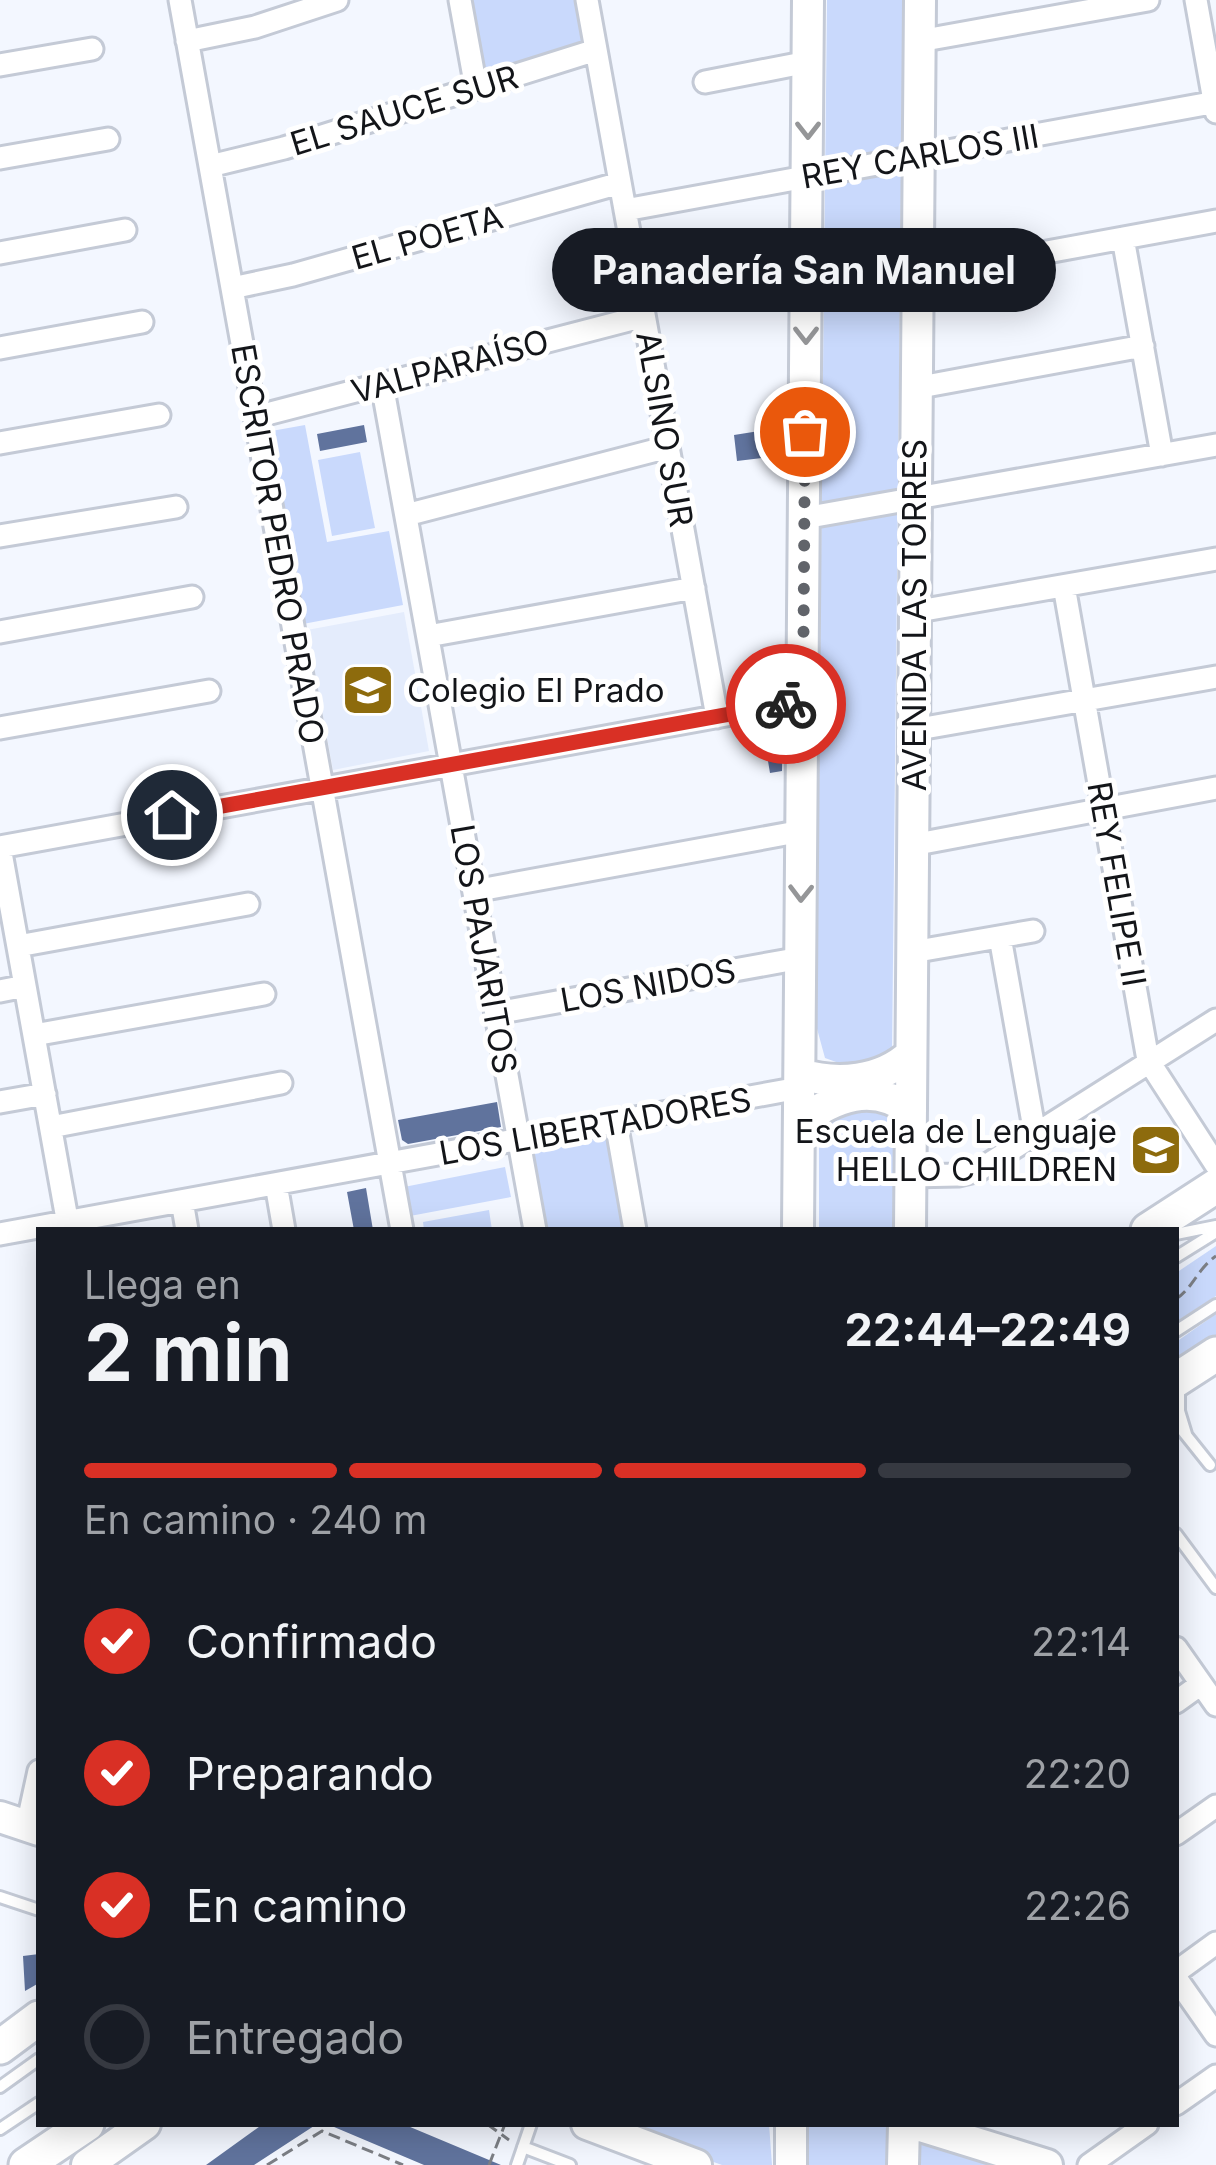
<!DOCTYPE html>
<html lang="es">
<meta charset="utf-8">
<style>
body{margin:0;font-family:Inter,sans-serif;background:#20242c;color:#f1f3f6;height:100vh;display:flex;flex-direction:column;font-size:45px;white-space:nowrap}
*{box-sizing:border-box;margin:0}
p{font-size:39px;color:#9ea1a6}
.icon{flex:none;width:66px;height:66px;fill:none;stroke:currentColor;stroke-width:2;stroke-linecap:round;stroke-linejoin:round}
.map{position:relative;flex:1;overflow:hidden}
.panel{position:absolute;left:36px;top:1227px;width:1143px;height:900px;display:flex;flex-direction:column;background:#171b24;border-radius:0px;box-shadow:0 6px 30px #0003}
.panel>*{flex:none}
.pin{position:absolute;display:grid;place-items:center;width:102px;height:102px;color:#fff;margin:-51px;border:6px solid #fff;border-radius:50%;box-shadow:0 3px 12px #0007}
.courier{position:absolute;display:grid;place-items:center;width:120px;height:120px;margin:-60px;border:9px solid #d93025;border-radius:50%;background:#fff;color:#222;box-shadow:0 3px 15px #0007}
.bubble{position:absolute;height:84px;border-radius:42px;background:#171b24;box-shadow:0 6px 30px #0003;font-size:39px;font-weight:700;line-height:84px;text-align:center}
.headline em{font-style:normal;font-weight:700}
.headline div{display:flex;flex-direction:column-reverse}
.headline{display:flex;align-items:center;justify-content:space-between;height:204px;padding:0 48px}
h1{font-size:78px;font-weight:700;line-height:90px}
.bar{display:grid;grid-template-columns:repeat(4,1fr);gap:18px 12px;align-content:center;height:144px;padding:0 48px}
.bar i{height:15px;border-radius:9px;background:#363941}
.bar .selected{background:#d93025}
.bar p{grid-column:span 4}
ol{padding:0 48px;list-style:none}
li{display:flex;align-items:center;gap:36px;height:132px}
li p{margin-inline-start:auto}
li .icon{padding:12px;border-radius:50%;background:#d93025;color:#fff;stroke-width:4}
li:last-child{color:#9ea1a6}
li i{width:66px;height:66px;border:6px solid #363941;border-radius:50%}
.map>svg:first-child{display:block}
</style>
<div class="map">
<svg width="1216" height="2165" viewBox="0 0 1216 2165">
<rect width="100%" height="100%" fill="#f3f7ff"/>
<path fill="#e4ecfc" d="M404 612 429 751 333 770 307 630Z"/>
<path fill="#c9d9fc" d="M467 0H576L586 46 480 78Z
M827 0H903L892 1057 861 1071 825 1058 816 1025Z
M305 425 327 542 389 531 403 605 303 624 266 432Z
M360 452 375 528 332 536 318 460Z
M844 1103 887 1109 896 1126 895 1230H819V1130Z
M604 1132 611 1137 628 1230H542L529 1153 533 1145Z
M505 1167 511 1197 410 1216 404 1187Z
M489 1210 492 1230H424L423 1222Z
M1216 1246V1296L1176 1322V1273Z
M1216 1314V1335L1176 1360V1342Z
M607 2124H769L772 2165H722Z
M804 2124H876L892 2129 891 2165H803Z
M916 2135 1010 2165H916Z"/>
<path fill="#60739d" d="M364 425 367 442 320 451 317 434Z
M765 430 769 457 737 461 734 435Z
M783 720 782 771 770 773 762 725Z
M497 1102 501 1127 408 1144 402 1140 398 1120Z
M366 1188 373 1230H354L347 1192Z
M39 1954V1983L25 1991 23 1956Z
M263 2124H317L254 2165H206Z
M327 2124H403L501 2165H424Z"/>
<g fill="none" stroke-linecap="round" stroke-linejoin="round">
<g stroke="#c4cad6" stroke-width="16">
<path id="lane" d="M1176 1234 1216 1226
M1176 1257 1216 1232
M1176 1331 1216 1305
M1179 1384V1411L1186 1434
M1182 1430 1210 1465
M1176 1534 1216 1588
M0 1897 39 1910
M0 2087 39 2059
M0 2129 39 2103
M523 2147 570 2165
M517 2165 531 2124"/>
</g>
<g stroke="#c4cad6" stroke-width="27">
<path id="street" d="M180 0 402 1230
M460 0 476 88
M587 0 717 717
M1196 0 1216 112
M187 41 255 27 337 0
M919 41 1148 0
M0 65 92 49
M705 82 808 62
M0 158 108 139
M210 166 284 148 596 50
M625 210 1216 102
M1123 238 1162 455
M0 253 125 230
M916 276 1216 221
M232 288 293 275 620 183
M0 348 142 322
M382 384 535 1230
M915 388 1143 346
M255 417 644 316
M0 443 159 415
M406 515 668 447
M804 518 1216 445
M0 536 176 507
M1064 586 1148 1060 1216 1165
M913 612 1216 559
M0 632 192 597
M428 636 694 588
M0 728 209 691
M913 730 1216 677
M912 845 1216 788
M474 891 802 831
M1000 937 1035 1134
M18 946 248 904
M912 952 1033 931
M0 991 25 986
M496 1013 801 958
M34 1035 264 994
M0 1102 45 1094
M616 1122 635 1230
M51 1127 281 1083
M910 1176 958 1175 979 1170 1216 1020
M276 1184 284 1230
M182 1201 187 1230
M69 1230 0 847 803 701
M0 1234 799 1088
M1176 1648 1216 1705
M1176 1702 1201 1684
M27 1826 39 1771
M1176 1834 1216 1806
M1176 1972 1216 1943
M1176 1978 1216 2035
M1176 2104 1216 2076
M1089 2165 1147 2124"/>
</g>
<g stroke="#c4cad6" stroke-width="36">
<path id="secondary" d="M800 1074C837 1085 881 1082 911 1054
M799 1123C834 1097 873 1081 911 1111
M798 1230 808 0
M910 1230 920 0
M0 1817 39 1830
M587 2124 696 2165
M914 2124 1047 2165
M87 2165 145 2124
M791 2165V2124
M903 2165 904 2124"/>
</g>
<g stroke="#c4cad6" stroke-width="39">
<path id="primary" d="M1148 1230 1216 1186
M1176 1380 1216 1354
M0 2047 39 2018
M26 2165 87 2124"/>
</g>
<path stroke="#7c7f85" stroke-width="3" stroke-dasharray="12 6" stroke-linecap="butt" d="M1176 1299C1193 1288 1198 1268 1216 1256
M487 2124 509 2140
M267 2165 322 2131 403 2165
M489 2165 505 2124"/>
<use href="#lane" stroke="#fff" stroke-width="10"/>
<use href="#street" stroke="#fff" stroke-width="21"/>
<use href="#secondary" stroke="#fff" stroke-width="30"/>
<use href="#primary" stroke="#fff" stroke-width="33"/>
</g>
<defs><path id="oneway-chevron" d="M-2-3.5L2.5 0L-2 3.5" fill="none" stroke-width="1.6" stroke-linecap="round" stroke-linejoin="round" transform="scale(3)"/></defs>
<g stroke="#959698">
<use href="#oneway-chevron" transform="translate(808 130) rotate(90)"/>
<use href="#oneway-chevron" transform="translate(806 335) rotate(90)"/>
<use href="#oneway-chevron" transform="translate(801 893) rotate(91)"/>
</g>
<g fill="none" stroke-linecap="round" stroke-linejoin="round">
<path stroke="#61646a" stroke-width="12" stroke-dasharray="0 21.6" d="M786 704 803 701 805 432"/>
<path stroke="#d93025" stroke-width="15" d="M172 815 786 704"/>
</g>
<defs>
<g id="school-square" transform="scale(2.7)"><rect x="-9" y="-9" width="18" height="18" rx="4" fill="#8d6b0d" stroke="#fff"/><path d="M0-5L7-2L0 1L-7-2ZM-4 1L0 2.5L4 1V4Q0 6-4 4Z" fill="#fff"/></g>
</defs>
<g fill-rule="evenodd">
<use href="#school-square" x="368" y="690"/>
<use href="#school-square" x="1156" y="1150"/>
</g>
<g text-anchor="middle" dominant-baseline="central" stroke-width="10" stroke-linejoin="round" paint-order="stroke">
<g font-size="33" fill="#131519" stroke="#fff">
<text transform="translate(404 110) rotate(-17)">EL SAUCE SUR</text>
<text transform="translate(920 156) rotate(-10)">REY CARLOS III</text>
<text transform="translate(427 237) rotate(-16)">EL POETA</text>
<text transform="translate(450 366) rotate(-15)">VALPARAÍSO</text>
<text transform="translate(665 429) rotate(80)">ALSINO SUR</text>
<text transform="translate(278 544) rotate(80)">ESCRITOR PEDRO PRADO</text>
<text transform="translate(914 615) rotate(-90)">AVENIDA LAS TORRES</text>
<text transform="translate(1117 884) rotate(80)">REY FELIPE II</text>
<text transform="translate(484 949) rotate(80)">LOS PAJARITOS</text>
<text transform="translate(648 985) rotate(-10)">LOS NIDOS</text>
<text transform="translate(595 1126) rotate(-10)">LOS LIBERTADORES</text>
</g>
<g font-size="33" fill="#131519" stroke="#fff" text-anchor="start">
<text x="407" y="690">Colegio El Prado</text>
<text x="1117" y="1131" text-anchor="end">Escuela de Lenguaje<tspan x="1117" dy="38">HELLO CHILDREN</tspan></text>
</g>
</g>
</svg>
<div class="pin" style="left:805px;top:432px;background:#ea580c"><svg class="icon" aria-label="bag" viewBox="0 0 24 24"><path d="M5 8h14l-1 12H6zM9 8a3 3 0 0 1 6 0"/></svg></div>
<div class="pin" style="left:172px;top:815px;background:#1f2937"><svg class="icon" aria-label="home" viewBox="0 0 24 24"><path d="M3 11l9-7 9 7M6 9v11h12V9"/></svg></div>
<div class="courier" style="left:786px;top:704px"><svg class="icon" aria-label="bike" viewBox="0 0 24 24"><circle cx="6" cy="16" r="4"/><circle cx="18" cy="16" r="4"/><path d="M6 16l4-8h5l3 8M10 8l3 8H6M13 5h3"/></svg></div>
<div class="bubble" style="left:552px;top:228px;width:504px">Panadería San Manuel</div>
<section class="panel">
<div class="headline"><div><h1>2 min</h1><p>Llega en</p></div><em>22:44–22:49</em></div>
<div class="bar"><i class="selected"></i><i class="selected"></i><i class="selected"></i><i></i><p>En camino · 240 m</p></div>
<ol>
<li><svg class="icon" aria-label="check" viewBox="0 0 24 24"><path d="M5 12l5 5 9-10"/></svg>Confirmado<p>22:14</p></li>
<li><svg class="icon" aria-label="check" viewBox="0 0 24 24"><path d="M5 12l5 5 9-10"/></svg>Preparando<p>22:20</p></li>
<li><svg class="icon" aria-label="check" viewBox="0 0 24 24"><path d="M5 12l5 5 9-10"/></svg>En camino<p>22:26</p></li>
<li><i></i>Entregado</li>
</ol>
</section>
</div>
